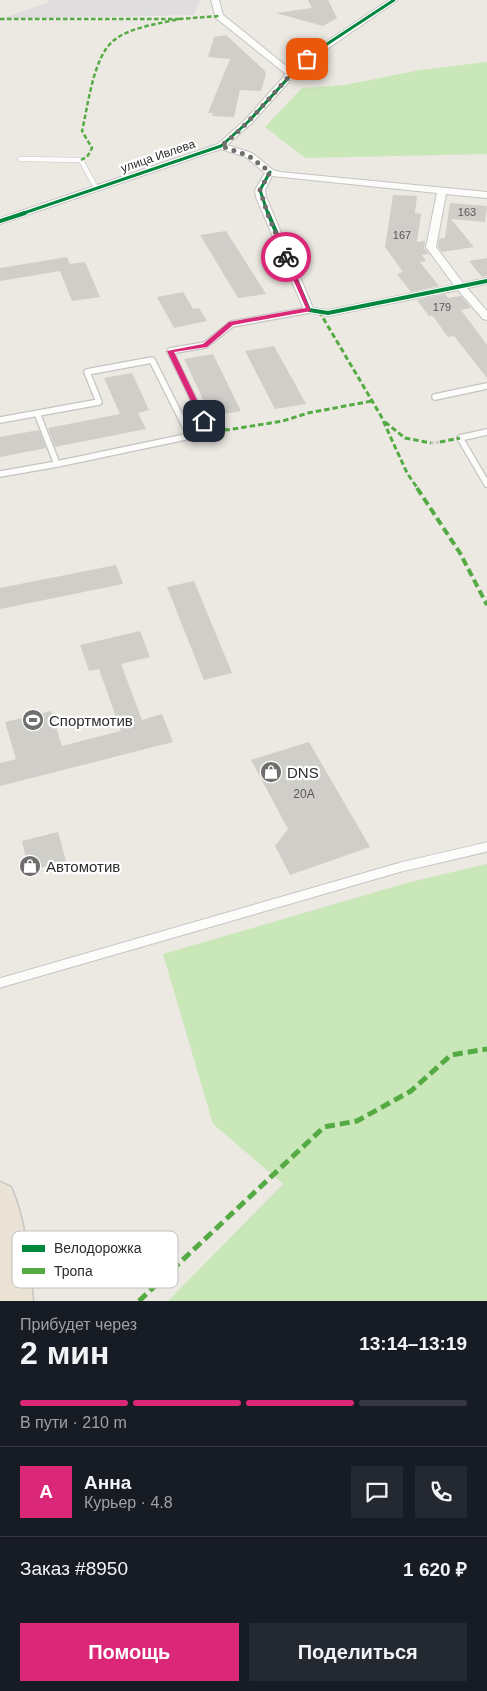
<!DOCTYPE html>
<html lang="ru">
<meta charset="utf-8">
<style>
body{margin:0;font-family:Helvetica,sans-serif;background:#242831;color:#f1f3f6;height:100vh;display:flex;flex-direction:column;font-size:19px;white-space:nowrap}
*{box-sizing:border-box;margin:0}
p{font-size:16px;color:#9ea1a6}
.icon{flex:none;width:28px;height:28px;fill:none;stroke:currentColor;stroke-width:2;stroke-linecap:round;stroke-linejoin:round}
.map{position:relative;height:1301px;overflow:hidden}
.side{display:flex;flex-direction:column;background:#171b24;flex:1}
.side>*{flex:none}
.pin{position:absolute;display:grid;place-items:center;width:42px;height:42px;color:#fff;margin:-21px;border-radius:10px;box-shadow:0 2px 8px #0006}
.courier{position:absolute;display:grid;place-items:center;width:50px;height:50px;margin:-25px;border:4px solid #db2777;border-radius:50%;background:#fff;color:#222;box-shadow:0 1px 6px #0007}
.headline em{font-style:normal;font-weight:800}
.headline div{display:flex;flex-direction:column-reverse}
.headline{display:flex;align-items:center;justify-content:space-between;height:85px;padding:0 20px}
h1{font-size:32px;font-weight:800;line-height:38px}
.bar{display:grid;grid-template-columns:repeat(4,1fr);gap:8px 5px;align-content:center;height:60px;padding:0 20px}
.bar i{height:6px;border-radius:4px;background:#363941}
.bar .selected{background:#db2777}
.bar p{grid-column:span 4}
.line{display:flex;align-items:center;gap:12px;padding:0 20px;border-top:1px solid #363941}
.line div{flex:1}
.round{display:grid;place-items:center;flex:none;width:52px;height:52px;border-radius:0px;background:#242831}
.action{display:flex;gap:10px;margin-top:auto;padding:10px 20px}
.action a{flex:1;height:58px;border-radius:0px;background:#db2777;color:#fff;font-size:20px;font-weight:800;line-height:58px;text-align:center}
.action a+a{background:#242831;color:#f1f3f6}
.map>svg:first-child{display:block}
</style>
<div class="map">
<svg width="487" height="1301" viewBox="0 0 487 1301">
<rect width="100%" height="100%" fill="#ece8e2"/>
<path fill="#dfddde" d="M49 0H200L194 15 0 19 47 3Z"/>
<path fill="#cae7ba" d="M487 62V154L305 158 265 127 302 88 345 85 420 70Z
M487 864V1301H168L283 1184 213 1124 163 954 410 882Z"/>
<path fill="#d0cec9" d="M308 0H328L337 18 323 26 276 13 312 8Z
M226 35 265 71 266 74 261 91 240 90 234 117 212 116 213 113H208L230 59 208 57 214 37Z
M393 195 417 196 415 213 421 214 417 242 425 241 424 248 429 254 422 255 426 261 420 262 439 286 411 292 397 274 403 272 385 247Z
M450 203 487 206 485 222 451 219 474 247 442 252 438 247 439 239 445 238Z
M226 231 266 294 238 298 200 235Z
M67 257 70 264 85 262 100 297 72 301 60 271 0 281V268Z
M487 258V276L482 277 469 261Z
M183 292 193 309 199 308 207 321 174 328 157 297Z
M445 294 448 298 461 296 471 308 461 310 487 345V378L454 336 448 337 432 315 429 316 417 300Z
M274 346 306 404 275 409 245 351Z
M213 354 241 411 211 416 184 359Z
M132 373 149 410 138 413 146 429 55 447 48 428 120 414 104 378Z
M39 430 46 448 0 457V437Z
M116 565 123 584 0 609V588Z
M194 581 232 673 204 680 167 587Z
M140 631 150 657 121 664 142 720 162 714 173 742 0 786V763L16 759 5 722 51 711 62 746 121 731 99 669 89 671 80 645Z
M309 742 370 847 290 875 275 846 288 829 251 760Z
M58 832 66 861 29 871 22 841Z"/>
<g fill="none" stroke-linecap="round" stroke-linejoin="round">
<g stroke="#c5c4c3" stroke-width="5.5">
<path id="service-far2" d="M20 159 81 160 96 188"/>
</g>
<g stroke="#c5c4c3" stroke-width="8">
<path id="service-far1" d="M435 397 487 386
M0 420 99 402 87 372 152 360 190 436 57 464
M204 421 170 351 205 345 232 324 309 310
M487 432 460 438 487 484
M0 474 57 464 37 413"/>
</g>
<g stroke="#c5c4c3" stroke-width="11">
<path id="service" d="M0 983 401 867 487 847"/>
</g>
<g stroke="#c5c4c3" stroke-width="2">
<path id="minor" d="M211 0H219L223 15 290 69 324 43 389 0H398L304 65 252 123 227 145 252 153 273 170 280 172 487 192V198L446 194 436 247 463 283 487 278V284L467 288 487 311V320L483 319 458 290 328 316 305 312 256 197 255 190 265 173 246 157 221 149 0 224V218L218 144 246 119 286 74 216 18ZM272 176 437 193 426 247 454 285 328 310 313 308 266 197 265 190Z"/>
</g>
<g stroke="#c6c5c3" stroke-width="3">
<path id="trunk" d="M0 1182 11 1187C26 1222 29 1263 33 1301H0Z"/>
</g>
<path stroke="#c8c8c8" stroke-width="2.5" stroke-dasharray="3 2" stroke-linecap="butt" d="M431 443 440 442"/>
<use href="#service-far2" stroke="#fcfcfb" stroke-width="4.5"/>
<use href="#service-far1" stroke="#fcfcfb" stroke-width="5.5"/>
<use href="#service" stroke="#fcfcfb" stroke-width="9"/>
<use href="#minor" fill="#fcfcfb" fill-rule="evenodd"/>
<use href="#trunk" fill="#eae2d4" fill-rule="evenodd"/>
<path stroke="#54ab44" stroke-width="2.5" stroke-dasharray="4.5 2.5" stroke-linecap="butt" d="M0 19H179C159 24 129 27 113 41 93 58 88 106 82 131L92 148 87 157 81 160
M179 19 219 16"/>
<path stroke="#54ab44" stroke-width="3" stroke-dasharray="5.5 3" stroke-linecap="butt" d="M319 311 381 416 407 473 418 489
M385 422 405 438 431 443
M184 425 204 421 227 430 283 421 308 413 372 401
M440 442 460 438"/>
<path stroke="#54ab44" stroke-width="4" stroke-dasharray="8 4" stroke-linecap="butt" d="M417 488 460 553 487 605"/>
<path stroke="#54ab44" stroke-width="5" stroke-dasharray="10 5" stroke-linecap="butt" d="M139 1301 324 1127 357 1121 411 1091 451 1055 487 1049"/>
<g stroke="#fff" stroke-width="5">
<path id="cycleway-far1" d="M21 214 221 146 249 121 301 64 327 44 394 0
M268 214 260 190 270 172"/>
</g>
<g stroke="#fff" stroke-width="6">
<path id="cycleway" d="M268 213 309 310 328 313 487 281
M0 221 25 213"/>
</g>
<use href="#cycleway-far1" stroke="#00873e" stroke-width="3"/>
<use href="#cycleway" stroke="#00873e" stroke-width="4"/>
</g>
<path fill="#db2777" d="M286 255 289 257 311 311 233 325 207 347 174 352 207 421 201 422 167 351 203 344 229 322 306 308 283 257Z"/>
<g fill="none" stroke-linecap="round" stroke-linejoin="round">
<path stroke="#706e6c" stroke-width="5" stroke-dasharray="0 9" d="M286 257 268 215 260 190 270 172 249 156 221 146C254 121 276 87 307 59"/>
</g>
<defs>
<g id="stadium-disc" transform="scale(1.125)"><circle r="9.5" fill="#706e6c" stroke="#fff"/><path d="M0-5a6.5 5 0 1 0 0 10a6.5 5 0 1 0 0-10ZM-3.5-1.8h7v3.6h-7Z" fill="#fff"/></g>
<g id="shop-disc" transform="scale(1.125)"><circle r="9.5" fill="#706e6c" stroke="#fff"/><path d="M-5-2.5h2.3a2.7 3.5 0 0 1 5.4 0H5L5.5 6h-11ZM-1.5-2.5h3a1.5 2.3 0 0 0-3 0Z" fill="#fff"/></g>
</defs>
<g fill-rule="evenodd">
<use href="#stadium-disc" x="33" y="720"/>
<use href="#shop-disc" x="271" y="772"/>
<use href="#shop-disc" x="30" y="866"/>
</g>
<g text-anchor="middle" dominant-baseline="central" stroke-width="4.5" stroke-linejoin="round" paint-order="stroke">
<g font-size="11" fill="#585756">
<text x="467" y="212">163</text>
<text x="402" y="235">167</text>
<text x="442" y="307">179</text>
</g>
<g font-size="12" fill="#2d2d2d" stroke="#fff">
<text transform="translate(158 156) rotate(-19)">улица Ивлева</text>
</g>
<g font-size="12" fill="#585756">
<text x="304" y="794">20А</text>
</g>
<g font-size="15" fill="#2d2d2d" stroke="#fff" text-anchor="start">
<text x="49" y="720">Спортмотив</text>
<text x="287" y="772">DNS</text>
<text x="46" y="866">Автомотив</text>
</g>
</g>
<rect x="12" y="1231" width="166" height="57" rx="8" fill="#fff" stroke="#c0c0c0" stroke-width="1"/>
<rect x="22" y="1245" width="23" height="7" fill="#00873e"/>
<rect x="22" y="1268" width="23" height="6" fill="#54ab44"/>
<g font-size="14" fill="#2d2d2d">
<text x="54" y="1253">Велодорожка</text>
<text x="54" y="1276">Тропа</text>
</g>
</svg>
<div class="pin" style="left:307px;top:59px;background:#ea580c"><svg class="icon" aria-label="bag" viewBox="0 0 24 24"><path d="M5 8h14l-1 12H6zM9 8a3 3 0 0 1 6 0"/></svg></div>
<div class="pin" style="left:204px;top:421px;background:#1f2937"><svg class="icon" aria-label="home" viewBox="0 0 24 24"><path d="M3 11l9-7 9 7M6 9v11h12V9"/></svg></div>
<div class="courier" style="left:286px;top:257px"><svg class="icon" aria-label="bike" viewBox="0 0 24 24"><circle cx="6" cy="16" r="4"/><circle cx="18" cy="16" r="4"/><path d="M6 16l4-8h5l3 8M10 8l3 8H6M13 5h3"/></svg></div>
</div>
<section class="side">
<div class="headline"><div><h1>2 мин</h1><p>Прибудет через</p></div><em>13:14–13:19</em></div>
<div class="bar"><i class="selected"></i><i class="selected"></i><i class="selected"></i><i></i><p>В пути · 210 m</p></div>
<div class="line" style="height:90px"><b class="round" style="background:#db2777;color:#fff">А</b><div><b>Анна</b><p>Курьер · 4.8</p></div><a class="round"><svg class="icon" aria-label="chat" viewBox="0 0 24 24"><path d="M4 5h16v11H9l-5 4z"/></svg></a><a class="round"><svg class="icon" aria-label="phone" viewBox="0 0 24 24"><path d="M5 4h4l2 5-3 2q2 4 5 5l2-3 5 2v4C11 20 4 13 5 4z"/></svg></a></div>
<div class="line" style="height:65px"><div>Заказ #8950</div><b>1 620 ₽</b></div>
<div class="action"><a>Помощь</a><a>Поделиться</a></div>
</section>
